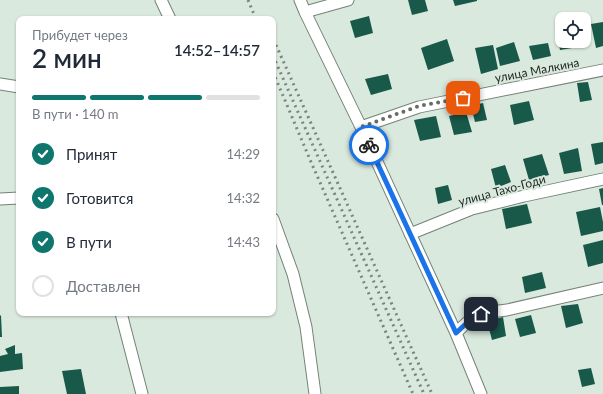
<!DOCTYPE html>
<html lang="ru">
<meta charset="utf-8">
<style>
body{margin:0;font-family:Lato,sans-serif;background:#f2f2f3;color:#1f2937;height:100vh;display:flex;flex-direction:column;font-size:15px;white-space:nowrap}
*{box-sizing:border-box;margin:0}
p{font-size:13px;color:#747a83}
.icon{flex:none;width:22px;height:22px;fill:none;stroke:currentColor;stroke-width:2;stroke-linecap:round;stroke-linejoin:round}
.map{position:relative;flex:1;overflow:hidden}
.drawer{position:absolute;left:16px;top:16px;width:260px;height:300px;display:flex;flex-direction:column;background:#fff;border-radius:8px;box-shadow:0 1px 3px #0004}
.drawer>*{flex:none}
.fabs{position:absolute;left:555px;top:12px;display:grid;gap:8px}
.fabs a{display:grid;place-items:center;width:36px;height:36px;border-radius:8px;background:#fff;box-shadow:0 1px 3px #0004;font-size:20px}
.pin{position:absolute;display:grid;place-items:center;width:34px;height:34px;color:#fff;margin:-17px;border-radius:8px;box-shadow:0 2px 6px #0006}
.courier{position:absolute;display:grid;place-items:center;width:40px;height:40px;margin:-20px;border:3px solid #1a73e8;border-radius:50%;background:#fff;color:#222;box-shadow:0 1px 5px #0007}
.overview em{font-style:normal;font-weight:600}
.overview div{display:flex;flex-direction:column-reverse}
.overview{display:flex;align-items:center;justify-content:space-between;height:68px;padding:0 16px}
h1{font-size:26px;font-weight:600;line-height:30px}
.bar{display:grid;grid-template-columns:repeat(4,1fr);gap:6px 4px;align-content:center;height:48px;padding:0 16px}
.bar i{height:5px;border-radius:3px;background:#e0e1e3}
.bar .selected{background:#0f766e}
.bar p{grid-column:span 4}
ol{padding:0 16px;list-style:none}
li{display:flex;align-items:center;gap:12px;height:44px}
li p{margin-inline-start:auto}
li .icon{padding:4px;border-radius:50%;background:#0f766e;color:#fff;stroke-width:4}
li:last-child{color:#747a83}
li i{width:22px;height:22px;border:2px solid #e0e1e3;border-radius:50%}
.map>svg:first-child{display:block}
</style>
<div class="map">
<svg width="603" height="394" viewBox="0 0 603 394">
<rect width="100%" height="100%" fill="#dae9de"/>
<path fill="#18594a" d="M408 0H425L428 11 412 15Z
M453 0H477V1L455 6Z
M369 16 373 33 355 38 350 21Z
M603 22V46L596 48 591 24Z
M562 26V41H577L578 47 560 50 556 28Z
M447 39 454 61 428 70 421 48Z
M514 42 520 61 500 66 496 48Z
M548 43 551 56 533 60 529 46Z
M493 45 498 69 481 74 475 48Z
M388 74 392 89 371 95 365 79Z
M588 82 592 100 580 102 577 83Z
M529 101 534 120 514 125 510 105Z
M483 103 487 120 475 122 471 106Z
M466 112 472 132 454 135 449 116Z
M436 116 441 137 420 141 414 120Z
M603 142V163L595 165 591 144Z
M578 148 582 171 564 174 559 153Z
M542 154 549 175 529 180 523 159Z
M505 165 511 182 496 188 491 169Z
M448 185 452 200 438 204 435 188Z
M603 188V205H602L599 189Z
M527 204 532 223 506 229 502 209Z
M600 207 603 222V231L581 236 576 212Z
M603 240V263L588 267 583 245Z
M542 272 546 288 525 293 522 277Z
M578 304 583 323 566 328 561 306Z
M1 315 2 337H0V316Z
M531 315 536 333 520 337 515 319Z
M503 317 506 336 492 340 487 321Z
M15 345V354L22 353 23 369 0 372V356L8 354 5 349Z
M591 368 595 384 582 387 578 370Z
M81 369 86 394H67L62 371Z
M19 386V394H0V387Z"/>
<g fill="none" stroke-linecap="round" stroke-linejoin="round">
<g stroke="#748278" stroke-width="13">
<path id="minor" d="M161 0 170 19
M300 0 305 12 361 127 456 333 481 394
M305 12 348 0
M0 84 19 87
M361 127 419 107 603 70
M0 199 19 198
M273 219 293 274 306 327 315 394
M410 234 472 209 524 196 603 179
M121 313 142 394
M456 333C460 329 465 324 470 320 481 313 494 311 507 310L603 288"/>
</g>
<use href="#minor" stroke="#fff" stroke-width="11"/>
<path stroke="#7b857e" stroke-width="3" stroke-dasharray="2 4" stroke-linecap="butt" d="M248 0 256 19
M276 45 432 394
M273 56 424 394
M273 72 311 162 413 394"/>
</g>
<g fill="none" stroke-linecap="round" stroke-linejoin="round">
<path stroke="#646d66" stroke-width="4" stroke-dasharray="0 7.2" d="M369 145 361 127 419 106 463 98"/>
<path stroke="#1a73e8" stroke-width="5" d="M369 145 456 333 470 320 481 314"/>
</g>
<g text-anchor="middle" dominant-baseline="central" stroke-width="4" stroke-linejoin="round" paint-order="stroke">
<g font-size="12" fill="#242a26" stroke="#dae9de">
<text transform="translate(537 70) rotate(-11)">улица Малкина</text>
<text transform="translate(502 190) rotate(-15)">улица Тахо-Годи</text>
</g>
</g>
</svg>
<div class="fabs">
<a><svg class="icon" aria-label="locate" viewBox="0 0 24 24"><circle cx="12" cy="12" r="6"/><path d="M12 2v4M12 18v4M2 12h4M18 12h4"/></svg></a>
</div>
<div class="pin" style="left:463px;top:98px;background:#ea580c"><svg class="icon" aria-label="bag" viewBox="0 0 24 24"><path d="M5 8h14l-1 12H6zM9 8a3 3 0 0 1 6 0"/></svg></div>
<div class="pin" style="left:481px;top:314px;background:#1f2937"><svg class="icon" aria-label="home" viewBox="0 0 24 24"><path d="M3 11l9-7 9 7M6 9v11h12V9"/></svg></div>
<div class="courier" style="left:369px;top:145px"><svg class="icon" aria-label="bike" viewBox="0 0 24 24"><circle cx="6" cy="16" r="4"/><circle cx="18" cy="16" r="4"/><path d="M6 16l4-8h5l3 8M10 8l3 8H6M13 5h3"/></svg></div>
<section class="drawer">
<div class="overview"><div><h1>2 мин</h1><p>Прибудет через</p></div><em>14:52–14:57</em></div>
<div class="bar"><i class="selected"></i><i class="selected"></i><i class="selected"></i><i></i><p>В пути · 140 m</p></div>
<ol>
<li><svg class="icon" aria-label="check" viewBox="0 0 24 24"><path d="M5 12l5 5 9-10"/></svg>Принят<p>14:29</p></li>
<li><svg class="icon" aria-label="check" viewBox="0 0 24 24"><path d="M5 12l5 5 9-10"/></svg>Готовится<p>14:32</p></li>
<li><svg class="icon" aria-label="check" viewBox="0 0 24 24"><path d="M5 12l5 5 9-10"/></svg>В пути<p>14:43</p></li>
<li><i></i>Доставлен</li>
</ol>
</section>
</div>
